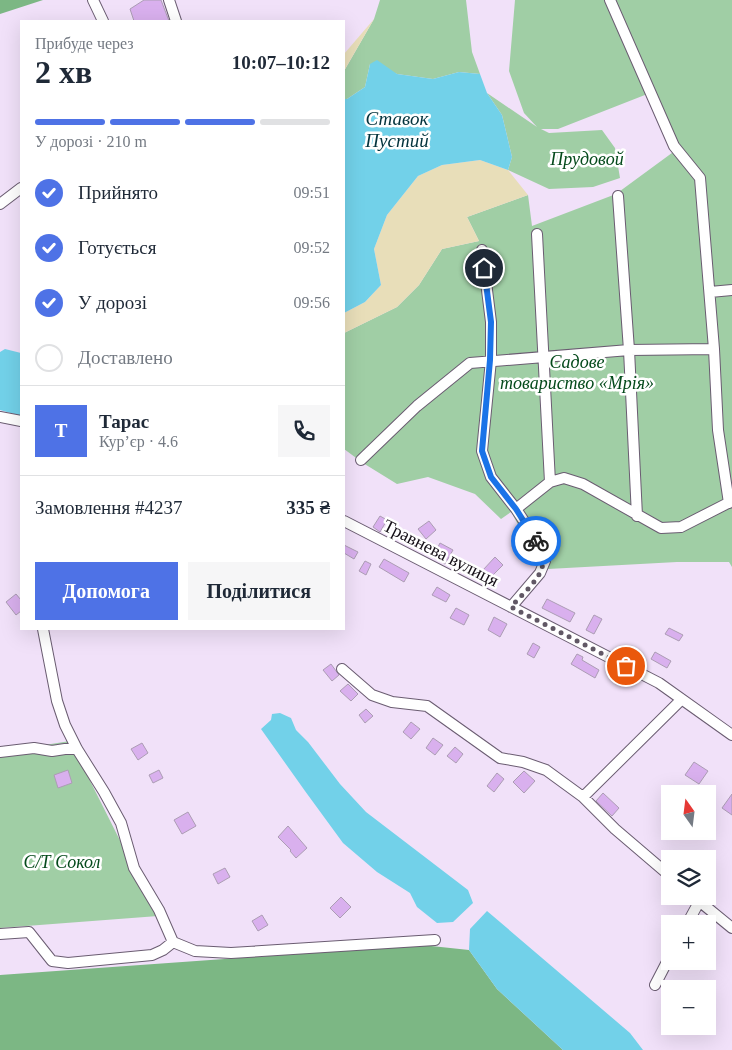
<!DOCTYPE html>
<html lang="uk">
<meta charset="utf-8">
<style>
body{margin:0;font-family:Georgia,serif;background:#f6f6f7;color:#1f2937;height:100vh;display:flex;flex-direction:column;font-size:19px;white-space:nowrap}
*{box-sizing:border-box;margin:0}
p{font-size:16px;color:#747a83}
.icon{flex:none;width:28px;height:28px;fill:none;stroke:currentColor;stroke-width:2;stroke-linecap:round;stroke-linejoin:round}
.map{position:relative;flex:1;overflow:hidden}
.drawer{position:absolute;left:20px;top:20px;width:325px;height:610px;display:flex;flex-direction:column;background:#fff;border-radius:0px;box-shadow:0 5px 20px #0002}
.drawer>*{flex:none}
.needle{width:32px;rotate:346deg}
.fabs{position:absolute;left:661px;top:785px;display:grid;gap:10px}
.fabs a{display:grid;place-items:center;width:55px;height:55px;border-radius:0px;background:#fff;box-shadow:0 5px 20px #0002;font-size:25px}
.pin{position:absolute;display:grid;place-items:center;width:42px;height:42px;color:#fff;margin:-21px;border:2px solid #fff;border-radius:50%;box-shadow:0 1px 5px #0007}
.courier{position:absolute;display:grid;place-items:center;width:50px;height:50px;margin:-25px;border:4px solid #1a73e8;border-radius:50%;background:#fff;color:#222;box-shadow:0 1px 6px #0007}
.overview em{font-style:normal;font-weight:700}
.overview div{display:flex;flex-direction:column-reverse}
.overview{display:flex;align-items:center;justify-content:space-between;height:85px;padding:0 15px}
h1{font-size:32px;font-weight:700;line-height:38px}
.bar{display:grid;grid-template-columns:repeat(4,1fr);gap:8px 5px;align-content:center;height:60px;padding:0 15px}
.bar i{height:6px;border-radius:4px;background:#e0e1e3}
.bar .active{background:#4e72e6}
.bar p{grid-column:span 4}
.line{display:flex;align-items:center;gap:12px;padding:0 15px;border-top:1px solid #e0e1e3}
.line div{flex:1}
.round{display:grid;place-items:center;flex:none;width:52px;height:52px;border-radius:0px;background:#f6f6f7}
ol{padding:0 15px;list-style:none}
li{display:flex;align-items:center;gap:15px;height:55px}
li p{margin-inline-start:auto}
li .icon{padding:5px;border-radius:50%;background:#4e72e6;color:#fff;stroke-width:4}
li:last-child{color:#747a83}
li i{width:28px;height:28px;border:2px solid #e0e1e3;border-radius:50%}
.primary-button{display:flex;gap:10px;margin-top:auto;padding:10px 15px}
.primary-button a{flex:1;height:58px;border-radius:0px;background:#4e72e6;color:#fff;font-size:20px;font-weight:700;line-height:58px;text-align:center}
.primary-button a+a{background:#f6f6f7;color:#1f2937}
.map>svg:first-child{display:block}
</style>
<div class="map">
<svg width="732" height="1050" viewBox="0 0 732 1050">
<rect width="100%" height="100%" fill="#f1e1f9"/>
<path fill="#a0cea5" d="M380 0H466L472 52 480 74 459 72 433 79 397 74 370 64 365 87 347 99H344V71L374 19Z
M515 0H732V567L729 562H677L548 569 547 552 530 523 520 528 511 512 501 519 475 494 428 477 397 484 363 463 344 449V333L397 307 419 285 442 249 479 241 467 217 528 195 532 226 616 194 676 150 650 93 558 129H541L549 133 602 130 615 148 620 178 593 187 549 189 508 170 512 157 502 115 487 93 537 127 524 113 509 71Z
M70 741 158 916 0 928V752Z"/>
<path fill="#7cb784" d="M0 0H43L0 14Z
M422 945 469 950 497 989 563 1050H0V975Z"/>
<path fill="#e8deb9" d="M374 19 344 71V54Z
M480 160 508 170 528 195 467 217 479 241 442 249 419 285 397 307 344 333V313L365 302 381 285 374 249 387 215 418 176 442 165Z"/>
<path fill="#72d1e9" d="M377 60 397 74 433 79 459 72 480 74 487 93 502 115 512 157 508 170 480 160 442 165 418 176 387 215 374 249 381 285 365 302 344 313V99H347L365 87 370 64Z
M5 349 21 353V416L0 410V352Z
M280 713 291 718 296 730 308 742 340 784 366 812 468 890 473 903 453 922 437 923 417 907 410 893 377 872 343 843 305 791 261 729 271 720 272 714Z
M487 911 630 1033 643 1050H563L497 989 469 950 470 929Z"/>
<path fill="#d9b0ee" stroke="#ac9db4" d="M144 0H161L169 21H134L130 9Z
M380 516 387 520 380 532 373 527Z
M429 521 436 530 426 539 418 529Z
M440 543 453 550 445 564 433 557Z
M344 545 358 552 354 559 344 553Z
M495 557 503 565 491 577 483 570Z
M384 559 409 573 404 582 379 567Z
M365 561 371 564 366 575 359 571Z
M437 587 450 595 446 602 432 595Z
M16 594 21 600V611L16 615 6 602Z
M547 599 575 613 570 622 542 608Z
M456 608 469 615 464 625 450 618Z
M594 615 602 619 594 634 586 630Z
M494 617 507 624 500 637 488 630Z
M669 628 683 635 679 641 665 634Z
M533 643 540 647 534 658 527 654Z
M655 652 671 661 667 668 651 659Z
M577 654 583 657 582 660 599 670 595 678 571 664Z
M331 664 339 675 332 681 323 670Z
M348 684 358 694 351 701 340 691Z
M366 709 373 716 365 723 359 715Z
M411 722 420 729 411 739 403 732Z
M433 738 443 745 435 755 426 748Z
M142 743 148 753 138 760 131 749Z
M455 747 463 754 456 763 447 756Z
M694 762 708 771 699 784 685 775Z
M68 770 72 783 58 788 54 775Z
M159 770 163 778 153 783 149 775Z
M524 771 535 781 524 793 513 782Z
M497 773 504 779 494 792 487 786Z
M603 793 619 808 612 816 596 801Z
M732 794V815L722 808Z
M188 812 196 826 182 834 174 820Z
M288 826 307 848 296 858 290 851 291 850 278 837Z
M225 868 230 877 218 884 213 874Z
M341 897 351 907 340 918 330 908Z
M262 915 268 925 258 931 252 921Z"/>
<g fill="none" stroke-linecap="round" stroke-linejoin="round">
<g stroke="#6a5c71" stroke-width="12">
<path id="minor" d="M93 0 103 21
M169 0 176 21
M610 0 674 146 700 178 714 349 718 430 729 503
M618 196 629 350 637 516
M0 204 21 188
M537 234 550 482
M482 250 491 322V360L482 451 491 477 516 509 543 550 545 561 540 573 511 607
M710 292 732 290
M0 417 21 421
M361 460 417 406 470 363 629 350 714 349
M516 509 550 482 564 478 583 484 661 528 681 527 732 501
M344 521 659 683 732 735
M43 629 57 701 65 725 77 749 104 792 121 823 134 868 159 910 173 942 195 951 231 953 435 940
M342 669 372 695 392 702 427 706 500 758 523 762 546 770 583 797 615 829 670 876
M0 752 34 748 52 751 65 749H77
M583 797 681 700
M693 896 732 928
M687 924 699 902
M0 934 29 932 52 961 68 963 152 955 163 950 173 942
M655 985 670 956"/>
</g>
<use href="#minor" stroke="#fff" stroke-width="10"/>
</g>
<g fill="none" stroke-linecap="round" stroke-linejoin="round">
<path stroke="#615865" stroke-width="5" stroke-dasharray="0 9" d="M536 541C556 569 529 586 511 607L626 666"/>
<path stroke="#1a73e8" stroke-width="6" d="M484 268 491 322 490 360 482 451 491 477 516 509 536 541"/>
</g>
<g text-anchor="middle" dominant-baseline="central" stroke-width="5" stroke-linejoin="round" paint-order="stroke">
<g font-size="18" font-style="italic" fill="#044a1b" stroke="#fff">
<text x="587" y="159">Прудовой</text>
<text x="577" y="362">Садове<tspan x="577" dy="21">товариство «Мрія»</tspan></text>
<text x="62" y="862">С/Т Сокол</text>
</g>
<g font-size="18" fill="#140e16" stroke="#fff">
<text transform="translate(441 553) rotate(27)">Травнева вулиця</text>
</g>
<g font-size="19" font-style="italic" fill="#03333d" stroke="#fff">
<text x="397" y="118">Ставок<tspan x="397" dy="22">Пустий</tspan></text>
</g>
</g>
</svg>
<div class="fabs">
<a><svg class="needle" viewBox="-14 -14 28 28"><path d="M0-13l5 13h-10z" fill="#e53935"/><path d="M0 13l5-13h-10z" fill="#747a83"/></svg></a>
<a><svg class="icon" aria-label="layers" viewBox="0 0 24 24"><path d="M12 4l9 5-9 5-9-5zM3 14l9 5 9-5"/></svg></a>
<a>+</a>
<a>−</a>
</div>
<div class="pin" style="left:626px;top:666px;background:#ea580c"><svg class="icon" aria-label="bag" viewBox="0 0 24 24"><path d="M5 8h14l-1 12H6zM9 8a3 3 0 0 1 6 0"/></svg></div>
<div class="pin" style="left:484px;top:268px;background:#1f2937"><svg class="icon" aria-label="home" viewBox="0 0 24 24"><path d="M3 11l9-7 9 7M6 9v11h12V9"/></svg></div>
<div class="courier" style="left:536px;top:541px"><svg class="icon" aria-label="bike" viewBox="0 0 24 24"><circle cx="6" cy="16" r="4"/><circle cx="18" cy="16" r="4"/><path d="M6 16l4-8h5l3 8M10 8l3 8H6M13 5h3"/></svg></div>
<section class="drawer">
<div class="overview"><div><h1>2 хв</h1><p>Прибуде через</p></div><em>10:07–10:12</em></div>
<div class="bar"><i class="active"></i><i class="active"></i><i class="active"></i><i></i><p>У дорозі · 210 m</p></div>
<ol>
<li><svg class="icon" aria-label="check" viewBox="0 0 24 24"><path d="M5 12l5 5 9-10"/></svg>Прийнято<p>09:51</p></li>
<li><svg class="icon" aria-label="check" viewBox="0 0 24 24"><path d="M5 12l5 5 9-10"/></svg>Готується<p>09:52</p></li>
<li><svg class="icon" aria-label="check" viewBox="0 0 24 24"><path d="M5 12l5 5 9-10"/></svg>У дорозі<p>09:56</p></li>
<li><i></i>Доставлено</li>
</ol>
<div class="line" style="height:90px"><b class="round" style="background:#4e72e6;color:#fff">Т</b><div><b>Тарас</b><p>Кур’єр · 4.6</p></div><a class="round"><svg class="icon" aria-label="phone" viewBox="0 0 24 24"><path d="M5 4h4l2 5-3 2q2 4 5 5l2-3 5 2v4C11 20 4 13 5 4z"/></svg></a></div>
<div class="line" style="height:65px"><div>Замовлення #4237</div><b>335 ₴</b></div>
<div class="primary-button"><a>Допомога</a><a>Поділитися</a></div>
</section>
</div>
